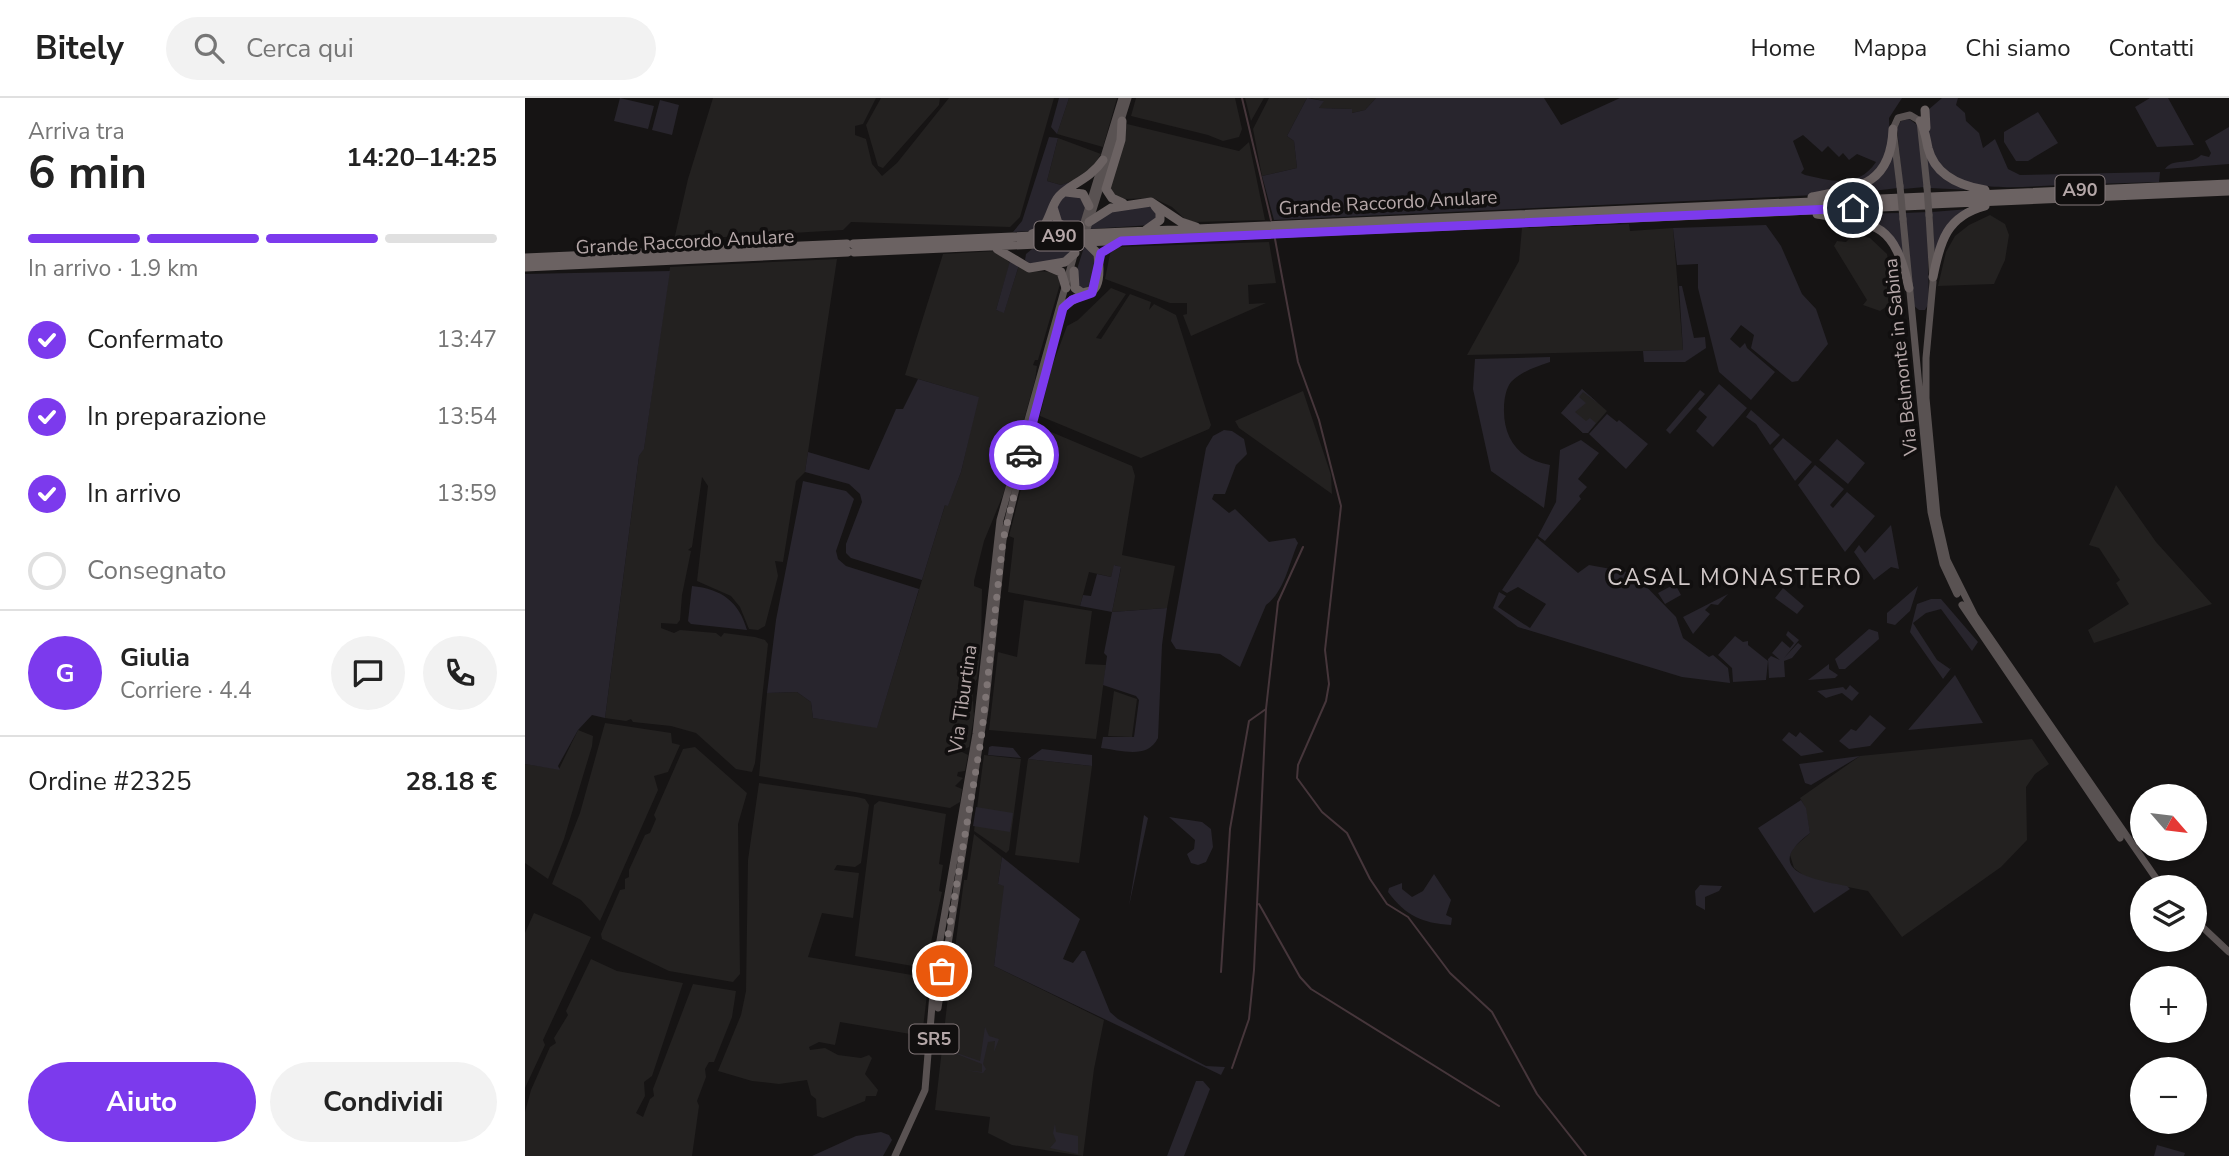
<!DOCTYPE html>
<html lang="it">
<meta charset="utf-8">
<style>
body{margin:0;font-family:"Nunito Sans",sans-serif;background:#f2f2f2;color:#222;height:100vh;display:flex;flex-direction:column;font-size:26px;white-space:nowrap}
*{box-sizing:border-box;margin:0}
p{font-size:23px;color:#767676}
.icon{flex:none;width:38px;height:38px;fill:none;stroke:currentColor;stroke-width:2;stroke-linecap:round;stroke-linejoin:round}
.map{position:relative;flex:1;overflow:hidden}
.panel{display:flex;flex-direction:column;background:#fff;width:525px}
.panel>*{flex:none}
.needle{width:46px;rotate:118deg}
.fabs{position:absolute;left:1605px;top:686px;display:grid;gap:14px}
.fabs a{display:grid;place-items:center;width:77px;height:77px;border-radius:50%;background:#fff;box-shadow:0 2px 5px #0004;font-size:35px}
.pin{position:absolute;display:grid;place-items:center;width:60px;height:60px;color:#fff;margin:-30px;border:4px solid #fff;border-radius:50%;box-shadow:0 2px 7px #0007}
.courier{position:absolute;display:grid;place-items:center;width:70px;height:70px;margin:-35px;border:5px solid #7c3aed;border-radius:50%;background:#fff;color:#222;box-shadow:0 2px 9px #0007}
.head em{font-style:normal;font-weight:700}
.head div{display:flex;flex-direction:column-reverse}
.head{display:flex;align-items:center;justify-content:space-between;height:119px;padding:0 28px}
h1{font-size:46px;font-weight:700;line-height:52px}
.bar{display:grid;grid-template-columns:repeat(4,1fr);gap:10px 7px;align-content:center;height:84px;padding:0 28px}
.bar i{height:9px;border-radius:5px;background:#e0e0e0}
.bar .active{background:#7c3aed}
.bar p{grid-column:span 4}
.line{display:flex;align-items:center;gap:18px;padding:0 28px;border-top:2px solid #e0e0e0}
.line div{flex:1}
.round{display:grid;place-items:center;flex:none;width:74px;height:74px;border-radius:37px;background:#f2f2f2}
ol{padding:0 28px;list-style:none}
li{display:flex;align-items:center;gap:21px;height:77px}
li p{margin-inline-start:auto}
li .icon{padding:7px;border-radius:50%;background:#7c3aed;color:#fff;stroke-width:4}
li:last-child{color:#767676}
li i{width:38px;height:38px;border:4px solid #e0e0e0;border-radius:50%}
.button{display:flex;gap:14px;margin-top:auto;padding:14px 28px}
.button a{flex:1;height:80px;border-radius:42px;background:#7c3aed;color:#fff;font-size:28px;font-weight:700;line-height:80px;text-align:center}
.button a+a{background:#f2f2f2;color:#222}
header{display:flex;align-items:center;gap:42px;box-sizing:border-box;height:98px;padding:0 35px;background:#fff;border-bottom:2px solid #e0e0e0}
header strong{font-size:33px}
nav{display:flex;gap:38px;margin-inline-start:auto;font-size:24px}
.search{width:490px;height:63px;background:#f2f2f2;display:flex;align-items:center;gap:18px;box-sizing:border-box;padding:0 24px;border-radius:38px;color:#767676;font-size:26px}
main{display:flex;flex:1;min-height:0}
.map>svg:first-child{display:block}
</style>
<header>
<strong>Bitely</strong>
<div class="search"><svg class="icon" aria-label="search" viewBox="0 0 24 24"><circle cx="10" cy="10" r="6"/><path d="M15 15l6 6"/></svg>Cerca qui</div>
<nav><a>Home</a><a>Mappa</a><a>Chi siamo</a><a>Contatti</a></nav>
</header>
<main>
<section class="panel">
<div class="head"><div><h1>6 min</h1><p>Arriva tra</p></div><em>14:20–14:25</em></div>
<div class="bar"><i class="active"></i><i class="active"></i><i class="active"></i><i></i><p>In arrivo · 1.9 km</p></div>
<ol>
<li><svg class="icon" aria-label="check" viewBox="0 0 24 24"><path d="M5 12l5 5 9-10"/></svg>Confermato<p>13:47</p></li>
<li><svg class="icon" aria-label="check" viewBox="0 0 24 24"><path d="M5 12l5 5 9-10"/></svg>In preparazione<p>13:54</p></li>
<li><svg class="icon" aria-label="check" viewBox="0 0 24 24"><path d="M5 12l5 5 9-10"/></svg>In arrivo<p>13:59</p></li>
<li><i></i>Consegnato</li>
</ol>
<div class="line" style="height:126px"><b class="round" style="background:#7c3aed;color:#fff">G</b><div><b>Giulia</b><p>Corriere · 4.4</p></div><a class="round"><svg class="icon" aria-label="chat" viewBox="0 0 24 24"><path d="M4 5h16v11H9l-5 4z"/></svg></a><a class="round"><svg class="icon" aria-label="phone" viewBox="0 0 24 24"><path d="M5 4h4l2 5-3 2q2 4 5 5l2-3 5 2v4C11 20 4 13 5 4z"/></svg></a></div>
<div class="line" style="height:91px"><div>Ordine #2325</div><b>28.18 €</b></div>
<div class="button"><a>Aiuto</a><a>Condividi</a></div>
</section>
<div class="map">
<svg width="1704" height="1058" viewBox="0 0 1704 1058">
<rect width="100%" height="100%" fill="#161414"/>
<path fill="#232120" d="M188 0H351L338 26 330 28V37L341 41 347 66 357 78 372 65 424 0H529L495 119 485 129 326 124 318 132 149 142 163 81Z
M356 0H415L414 7 358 70 353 68 341 27Z
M544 0H592L578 49 532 36Z
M611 0H710L717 31 714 39 698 43 683 37 606 18Z
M720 0H739L726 23Z
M744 0H782L762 38 769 43 772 70 737 78 728 31Z
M786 0H851L840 12 827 15 826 11 794 10 798 3Z
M602 26 714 53 724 44 740 122 670 124 661 122 647 109 628 100 601 101 589 98 583 90Z
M533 40 576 56 562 78 536 87 522 83Z
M1465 117 1480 126 1484 137 1480 162 1469 186 1413 188 1421 154 1430 138 1444 127Z
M1104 126 1105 133 1148 130 1158 252 942 257 994 163 997 130Z
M1329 136 1345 140 1362 156 1370 203 1355 213 1338 207 1342 202 1309 148 1312 143 1321 144Z
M744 144 751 185 723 187 724 206 741 205 666 238 658 217 662 216V205H645L580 181 585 156 590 149Z
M472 153 485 165 471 212 479 214 494 167 504 173 533 174 535 186 513 262H510L508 267 512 268 510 282 478 397 459 443 449 483V488L457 491 456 550 452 581 447 587 449 618 444 649 435 653 443 657 440 673 433 674 432 678 438 680 430 688 437 691 435 704 425 710 234 678 242 595 272 594 286 604 288 620 352 629 420 407H423L436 374 453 299 380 277 418 156Z
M312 161 280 374 271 383 258 464 250 463 253 478 240 528 233 532 224 531 215 509 206 498 172 483 183 388 177 379 167 449 163 452 166 453 157 497 155 522 152 526 136 525V530L149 535 155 532 191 535 196 539 199 535 230 539 240 542 243 546 230 665 227 674 211 671 171 635 146 628 108 624 106 621 101 623 80 620 114 358 119 350 145 169Z
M586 190 601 196 571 240 576 241 605 196 626 204 624 212 629 206 651 217 686 327 684 331 616 360 515 318 526 271 542 228 553 222Z
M1057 291 1082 313 1063 335H1058L1036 315Z
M778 293 806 377 807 396 714 330 710 323Z
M512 328 607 368 610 378 597 457 650 468 642 510 587 514 596 470 590 467 586 479 564 474 555 508 483 494 489 440 484 438Z
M1591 387 1631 444 1687 506 1569 545 1563 532 1604 506 1591 485 1595 482 1574 450 1564 447Z
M499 502 567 513 560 566 581 567 571 641 464 632 473 554 492 559Z
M589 593 612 601 607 639 583 638Z
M80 625 146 635 147 645 155 647 143 674 129 678 133 692 75 823 56 802 27 786 55 715Z
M53 632 68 638 67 648 39 741 23 781 0 765V666L34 671Z
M1507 641 1524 666 1510 676 1501 689 1502 742 1476 769 1377 839 1343 793 1283 781 1269 770 1265 757 1268 750 1285 735 1280 709 1275 700 1335 658Z
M170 649 222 695 213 726 215 876 208 884 144 873 77 841 76 836 95 792 100 791V781L104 779V772L120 737 125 735 131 721 129 717 158 651Z
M459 657 496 661 484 752 481 755 449 733Z
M503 661 567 668 554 765 490 757Z
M234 685 332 699 340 701 344 707 336 765 330 769 312 767 309 772 334 775 328 820 297 815 283 859 404 880 397 938 315 924 310 947 294 944 284 949 285 952 300 950 313 957 336 960 344 957 347 960 340 976 353 992 351 998H341L340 1003 298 1020 292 1018 291 1001 286 997 282 982 254 986 227 983 193 973 216 917 221 893 223 762Z
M354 703 421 716 414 766 418 767 414 793 417 794 405 849 409 853 405 871 330 858 349 707Z
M449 736 477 759 473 786 480 787 469 868 579 922 569 971 558 1058 487 1047 463 1035 465 1019 410 1012 425 881 421 879 423 862 429 858 439 782H442Z
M9 815 66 839 18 942 20 947 0 990V835Z
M66 861 92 873 158 885 127 978 119 984 120 998 111 1015 118 1019 125 1001 129 998 128 991 168 886 211 893 207 919 189 964H184L180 971 181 979 172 1003 174 1008 167 1058H0V1014L6 992 25 949 31 945 29 940 43 917 41 913Z"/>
<path fill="#28252d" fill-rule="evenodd" d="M95 0 129 8 123 31 89 23Z
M534 0H544L532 36 526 29Z
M782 0 799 3 794 10 827 11V15L840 12 851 0H1019L1036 27 1095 0H1377L1364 20 1365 48 1346 82 1291 97 749 122 737 78 772 70 769 43 762 38ZM1278 37 1297 54 1303 48 1314 59 1318 55 1324 62 1332 56 1351 64C1333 91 1306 83 1280 77L1276 75 1279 71 1268 43Z
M1417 0H1433L1431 7 1440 15 1441 23 1454 35 1458 50 1470 41 1483 71 1495 77 1635 74 1634 84C1601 85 1569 86 1536 87 1475 90 1395 102 1403 12Z
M1625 0H1643L1669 47 1632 49 1610 9Z
M135 2 154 7 147 37 127 32Z
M1513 14 1533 45 1503 63H1491L1479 44V34Z
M1384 21 1394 28 1400 89 1378 91 1372 30 1376 23Z
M1704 29V66L1640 71C1648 59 1666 68 1676 57L1684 59 1686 55 1680 43Z
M524 39 533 40 522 83 536 87 562 78 544 90 508 133 488 134 497 123Z
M1369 51 1373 90 1313 97 1358 76Z
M1401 52 1406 62 1445 92 1405 90Z
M552 96 561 108 554 131 535 125 531 108 539 98Z
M614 108 627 109 634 116 627 127 564 131 576 116Z
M1444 111 1435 116 1410 164 1407 114Z
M1402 114 1404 205 1400 212H1394L1389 208 1380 115Z
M1375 115 1379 162 1368 140 1311 116Z
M1241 127 1256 148 1277 196 1291 211 1303 246 1273 283 1267 284 1226 250 1229 237 1216 227 1205 241 1215 250 1220 245 1222 250 1250 274 1226 302 1194 274 1173 190V166L1152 167 1148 130Z
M559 149 571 157 569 186 560 193 549 185V181Z
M549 150 545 159 507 168 500 162 501 156 507 151Z
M485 163 494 167 479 215 471 212Z
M145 173 119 351 114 358 80 620 67 617 53 632 33 668 35 672 0 666V176Z
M1154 188H1157L1169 240 1180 239 1181 250 1160 264H1119L1118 253 1158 252Z
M1025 259V264C1011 269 997 273 986 284 981 290 979 302 979 310 978 340 994 362 1025 367L1019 410 966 373 948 291 950 261Z
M393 281 454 299 436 374 423 408 420 407 397 482 326 460 321 455V446L337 404 335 396 324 386 280 374 283 354 344 372 371 311H378Z
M1194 286 1222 310 1188 349 1171 333 1182 319 1173 311Z
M1057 291 1074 306 1058 294 1054 299 1061 305 1050 314 1061 323 1065 320 1071 325 1063 335H1058L1036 315Z
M1175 292 1180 296 1145 336 1141 332Z
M1226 312 1255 337 1245 347 1231 326 1221 319Z
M1082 316 1092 324 1094 322 1123 346 1101 371 1064 336Z
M699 332 707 333 719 341 722 356 711 367 700 396H689L687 401 704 415 710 411 744 444 770 440 773 445C764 465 760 493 741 507L715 569 695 556 651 551 646 543 681 350 688 338Z
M1258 340 1287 364 1270 383 1248 351Z
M1312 341 1340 365 1323 386 1294 362Z
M1056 342 1074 355 1053 381 1062 389 1054 398 1056 401 1020 443 1013 438 1031 404 1035 352Z
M1290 367 1319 391 1305 407 1308 410 1322 394 1350 418 1320 454 1273 387Z
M278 383 321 393 329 401 311 453 313 461 321 468 394 491 352 630 288 620 286 604 272 594 242 595 251 522Z
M1366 427 1374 471 1366 469 1349 482 1329 454 1334 447 1340 455Z
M1012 440 1053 475 1064 467 1108 475 1151 519 1158 540 1184 559 1188 557 1203 570 1205 585 1157 579 993 529 968 510 974 494 981 498 973 509 1005 530 1021 506 993 489 982 495 977 492Z
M589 467 596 469 587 514 642 510 637 547 633 640C622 662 596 652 576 650L578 639H609L614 602 611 598 578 587 582 558 579 555 587 514 555 508 558 497 566 498 572 476 586 479Z
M1150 486 1156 497 1140 506 1133 495Z
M167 488C197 491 214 504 222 532L166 526 163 523Z
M1393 488 1385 513 1370 527 1362 525V515Z
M1258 490 1279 508 1272 516 1250 500Z
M1203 496 1193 507 1186 506 1180 512 1185 516 1168 536 1158 519Z
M1406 501H1416L1453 544 1447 553 1416 511 1401 515 1388 525 1412 562 1425 571 1427 569 1418 581 1385 534 1392 506Z
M1344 531 1353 534 1354 541 1320 571H1314L1310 561Z
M1263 533 1274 542 1259 560 1273 545 1277 548 1267 560 1259 563 1260 579 1244 580 1243 561 1246 558 1255 562 1247 555 1257 543 1265 550 1269 545 1261 537Z
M1210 538 1218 544 1223 543V547L1243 563 1241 582 1208 584 1207 570 1193 557Z
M1304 566V571L1313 577 1310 580 1283 582Z
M1430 577 1458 625 1383 632Z
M1325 587 1334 595 1327 603 1317 595 1301 600 1292 593 1318 589 1321 592Z
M1345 617 1361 630 1345 648 1324 651 1314 643 1326 631 1331 633Z
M1264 634 1271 639 1275 634 1299 654 1276 658 1257 642Z
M467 648 488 650 496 660 463 657 464 649Z
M517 651 567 657V668L503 661Z
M1335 658 1286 687 1280 685 1274 666Z
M1276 702 1281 710 1285 735C1234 773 1291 782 1322 788L1325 791 1289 815 1233 730Z
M451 709 488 715 485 734 448 728Z
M619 717 623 720 604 808Z
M644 719 677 724 686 731 688 749 681 764 673 767 666 765 662 756 669 751 670 742Z
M477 759 555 821 538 861 548 865 557 853H560L585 914 593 921 681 968 700 969 696 977 469 868 479 788 473 786Z
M909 776 926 802 921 817 927 820 926 827C897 825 881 818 863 794L864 790 877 785V791L887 799 898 793Z
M1175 787 1197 788 1194 793 1180 799V812L1171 807 1170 793Z
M460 929 464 938 474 941 469 954 470 943 463 944 458 966 461 971 458 975 440 972 457 974V966L417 950 455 963Z
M671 983H678L685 991 659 1058H642Z
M530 1026 531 1034 553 1038V1056L525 1050 531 1043 528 1035Z
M356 1034 364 1037 367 1042 358 1058H287L331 1038Z
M1632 1047 1660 1055 1659 1058H1629Z"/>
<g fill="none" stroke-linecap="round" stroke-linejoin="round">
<path stroke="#46363b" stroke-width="2" d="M717 0 746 122
M750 141 773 264 794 322 816 408 800 552 804 586 801 603 773 667 772 680 797 714 822 735 845 781 862 806 883 819 925 875 967 914 1012 996 1061 1058
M734 806 775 879 786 891 974 1008
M696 874 705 731 724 623 741 611
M707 970 724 921 729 872 741 611 753 504 778 449"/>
<path stroke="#595252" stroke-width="7" d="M1375 88 1368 31 1373 20 1385 17 1395 23 1402 89
M1404 117 1408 184 1401 260V300L1412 418 1422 462 1450 518 1637 789
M1378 121 1406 414 1418 466 1432 496
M557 131 597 0
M562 131 603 0
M1437 507 1595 740
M1670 822 1704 854
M413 910 460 611 478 442 523 264
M370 1058 400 992 410 871 451 636 475 422 551 150"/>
<path stroke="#6b6262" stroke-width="9" d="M1400 12 1401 30
M597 23 596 42 581 91 587 100 598 105
M1395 23C1400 31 1401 41 1403 50 1410 78 1436 88 1460 92
M541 94 558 96 564 108
M1287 99C1335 90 1366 86 1368 31
M1405 99 1704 86
M1406 106 1704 93
M528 109 533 125 552 135
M1292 116C1354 125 1369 126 1384 190
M564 124 586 110 626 104 656 124 671 129
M621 132 635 122V114L630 108
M507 136C525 129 523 115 532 101 541 87 564 83 578 62
M328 146 1400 99
M472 151 504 170 540 164 550 155
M329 154 1401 107
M0 160 322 146
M522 168 536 174 541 190
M0 169 323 154
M549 173 550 190 557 195 565 193
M1408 179C1415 143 1422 118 1460 108
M538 210C558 187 579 209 573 156L563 146"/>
<path stroke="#595252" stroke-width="7" d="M1375 88 1378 121
M1402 89 1404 117"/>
</g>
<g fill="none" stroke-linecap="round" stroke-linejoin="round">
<path stroke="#7d7474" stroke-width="7" stroke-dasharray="0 12.6" d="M417 873 456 642 478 442 499 357"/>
<path stroke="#7c3aed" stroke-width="9" d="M499 357 538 210 547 202 567 195 576 155 596 143 1328 110"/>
</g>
<g text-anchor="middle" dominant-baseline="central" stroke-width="7" stroke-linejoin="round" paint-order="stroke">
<g fill="#110f0f" stroke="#84797a" stroke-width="2">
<rect x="1530.5" y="77.5" width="49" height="29" rx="5"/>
<rect x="509.5" y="123.5" width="49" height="29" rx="5"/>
<rect x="384.5" y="926.5" width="49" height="29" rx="5"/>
</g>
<g font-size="18" font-weight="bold" fill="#b5a7a8">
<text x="1555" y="92">A90</text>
<text x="534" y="138">A90</text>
<text x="409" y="941">SR5</text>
</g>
<g font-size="19" fill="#b5a7a8" stroke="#110f0f">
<text transform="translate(863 105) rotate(-3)">Grande Raccordo Anulare</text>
<text transform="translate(160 144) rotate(-3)">Grande Raccordo Anulare</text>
<text transform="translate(1376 259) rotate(-96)">Via Belmonte in Sabina</text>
<text transform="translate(438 601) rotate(-82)">Via Tiburtina</text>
</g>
<g font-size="23" letter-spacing="2" fill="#d1c8c8" stroke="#110f0f">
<text x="1210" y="479">CASAL MONASTERO</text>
</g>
</g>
</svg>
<div class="fabs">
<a><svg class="needle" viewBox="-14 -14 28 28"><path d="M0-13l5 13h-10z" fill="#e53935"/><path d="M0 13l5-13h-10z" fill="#767676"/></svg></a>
<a><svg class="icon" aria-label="layers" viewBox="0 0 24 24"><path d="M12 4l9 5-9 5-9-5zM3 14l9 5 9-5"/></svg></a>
<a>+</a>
<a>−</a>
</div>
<div class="pin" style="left:417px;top:873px;background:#ea580c"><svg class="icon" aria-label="bag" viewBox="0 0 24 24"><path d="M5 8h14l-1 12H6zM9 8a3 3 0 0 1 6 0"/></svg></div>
<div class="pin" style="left:1328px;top:110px;background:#1f2937"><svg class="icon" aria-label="home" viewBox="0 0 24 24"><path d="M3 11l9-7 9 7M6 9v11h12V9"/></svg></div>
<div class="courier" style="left:499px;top:357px"><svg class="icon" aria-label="car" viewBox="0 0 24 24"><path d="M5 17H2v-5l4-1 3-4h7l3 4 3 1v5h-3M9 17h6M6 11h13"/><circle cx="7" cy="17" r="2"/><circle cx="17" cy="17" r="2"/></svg></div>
</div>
</main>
